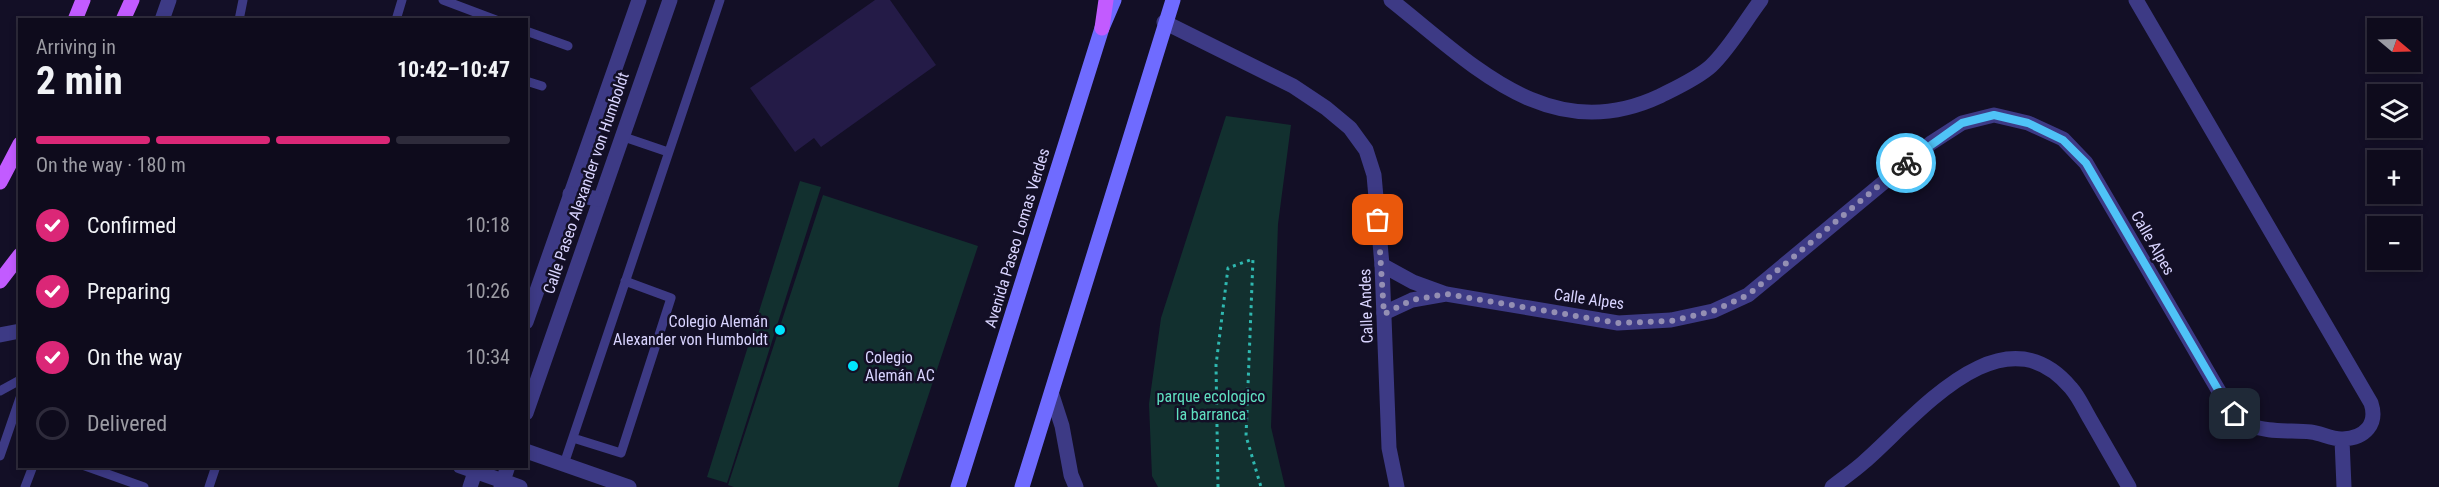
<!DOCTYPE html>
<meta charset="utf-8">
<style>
body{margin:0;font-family:"Roboto Condensed",sans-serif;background:#171425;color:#f1f3f6;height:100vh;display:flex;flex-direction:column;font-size:22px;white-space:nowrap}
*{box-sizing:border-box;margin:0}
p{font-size:20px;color:#9b9ba3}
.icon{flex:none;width:33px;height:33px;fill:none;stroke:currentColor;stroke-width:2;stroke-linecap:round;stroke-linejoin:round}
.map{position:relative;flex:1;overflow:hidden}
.sheet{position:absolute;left:18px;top:18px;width:510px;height:450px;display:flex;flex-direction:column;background:#0e0b1c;border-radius:0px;box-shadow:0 3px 9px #0003,0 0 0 2px #2e2b3b}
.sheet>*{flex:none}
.needle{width:39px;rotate:109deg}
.buttons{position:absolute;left:2367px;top:18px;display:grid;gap:12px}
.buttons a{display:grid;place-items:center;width:54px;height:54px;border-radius:0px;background:#0e0b1c;box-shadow:0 3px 9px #0003,0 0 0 2px #2e2b3b;font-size:30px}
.pin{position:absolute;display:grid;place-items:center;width:51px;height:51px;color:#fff;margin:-26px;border-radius:12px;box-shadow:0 3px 9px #0006}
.courier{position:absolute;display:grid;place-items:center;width:60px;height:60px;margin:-30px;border:4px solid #4fc3f7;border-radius:50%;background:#fff;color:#222;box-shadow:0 2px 8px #0007}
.head em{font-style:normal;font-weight:700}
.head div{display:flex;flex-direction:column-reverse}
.head{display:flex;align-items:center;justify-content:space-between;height:102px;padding:0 18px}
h1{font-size:39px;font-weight:700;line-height:45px}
.bar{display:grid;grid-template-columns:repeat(4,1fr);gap:9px 6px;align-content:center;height:72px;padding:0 18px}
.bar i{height:8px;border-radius:4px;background:#2e2b3b}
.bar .active{background:#db2777}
.bar p{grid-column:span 4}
ol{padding:0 18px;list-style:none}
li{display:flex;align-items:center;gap:18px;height:66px}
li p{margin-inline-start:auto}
li .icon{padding:6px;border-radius:50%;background:#db2777;color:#fff;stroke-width:4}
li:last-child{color:#9b9ba3}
li i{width:33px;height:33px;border:3px solid #2e2b3b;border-radius:50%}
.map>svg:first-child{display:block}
</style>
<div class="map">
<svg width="2439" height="487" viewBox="0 0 2439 487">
<rect width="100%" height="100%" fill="#130f26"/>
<path fill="#12302f" d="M1226 116 1291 125 1278 224 1271 427 1285 487H1158L1152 476 1149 404 1161 318Z
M800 181 821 187 727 483 707 477Z
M823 195 978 246 898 487H734L728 485Z"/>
<path fill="#241b47" d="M875 0H890L936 65 821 147 814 138 795 152 750 88Z"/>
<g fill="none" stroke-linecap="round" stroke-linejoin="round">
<path stroke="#2fb8b0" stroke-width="3" stroke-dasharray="3 4.5" stroke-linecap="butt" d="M1218 487 1216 365 1228 268 1253 259 1246 436 1261 487"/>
<path stroke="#3d3a85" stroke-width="9" d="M443 0 496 20
M239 20 243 0
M396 20 402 0
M526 31 568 46
M526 81 542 86
M621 136 668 152
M0 391 20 380
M573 438 621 453 671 298 625 281
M0 456 20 398
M564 464 720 0
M85 466 144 487
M25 487 33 466
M209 487 216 466"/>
<path stroke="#3d3a85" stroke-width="15" d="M1391 0C1472 64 1549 148 1660 96 1676 88 1698 78 1711 66 1730 48 1745 21 1761 0
M162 20 169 0
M1382 265 1413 282 1446 294 1618 323 1671 320 1713 311 1748 295 1931 143 1962 123 1994 115 2028 123 2063 139 2086 163 2227 405C2233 411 2239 421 2247 424 2267 433 2289 430 2311 432 2321 433 2333 440 2343 439 2365 438 2378 424 2371 403L2136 0
M1384 313 1412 300 1446 294
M526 322 639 0
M0 335 20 331
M1052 395 1062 426 1071 475 1076 487
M526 413 670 0
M2342 440 2344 487
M526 451 629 487
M460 466 520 487
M470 487 477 466
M501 487 508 466
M1832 487C1842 479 1854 471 1864 462 1916 417 2002 306 2071 388 2079 397 2084 409 2090 419 2103 442 2116 464 2129 487"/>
<path stroke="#3d3a85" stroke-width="15" d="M1164 22 1293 86 1326 108 1350 128 1366 150 1374 175 1382 265 1389 448 1397 487
M570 194 599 199"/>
<path stroke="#6f6bff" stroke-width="15" d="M958 487 1102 28 1114 0
M1022 487 1173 0"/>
<path stroke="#c25bff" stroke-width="15" d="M75 20 83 0
M123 20 132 0
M1102 28 1106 0
M0 182 20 144
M0 281 20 255"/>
</g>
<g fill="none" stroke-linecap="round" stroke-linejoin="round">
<path stroke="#948fb3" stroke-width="6" stroke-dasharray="0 10.8" d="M1378 220 1384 314 1412 300 1446 294 1618 323 1671 321 1713 311 1748 295 1906 163"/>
<path stroke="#4fc3f7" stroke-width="8" d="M1906 163 1962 123 1994 115 2028 123 2063 140 2086 163 2227 405 2235 414"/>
</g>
<g fill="#00e5ff" stroke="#130f26" stroke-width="2">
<circle cx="780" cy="330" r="6"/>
<circle cx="853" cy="366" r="6"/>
</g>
<g text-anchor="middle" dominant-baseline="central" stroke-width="5" stroke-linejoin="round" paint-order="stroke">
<g font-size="16" fill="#d9d4ff" stroke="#130f26">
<text transform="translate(586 183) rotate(-71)">Calle Paseo Alexander von Humboldt</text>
<text transform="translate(1017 238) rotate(-73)">Avenida Paseo Lomas Verdes</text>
<text transform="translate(2153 243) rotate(60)">Calle Alpes</text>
<text transform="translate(1589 299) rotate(8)">Calle Alpes</text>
<text transform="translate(1366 306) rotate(-92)">Calle Andes</text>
</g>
<g font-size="16" fill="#d9d4ff" stroke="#130f26" text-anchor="end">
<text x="768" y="321">Colegio Alemán<tspan x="768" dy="18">Alexander von Humboldt</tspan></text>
<text x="865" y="357" text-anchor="start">Colegio<tspan x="865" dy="18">Alemán AC</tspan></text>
</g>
<g font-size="16" fill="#5fe0c0" stroke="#130f26">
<text x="1211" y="396">parque ecologico<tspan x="1211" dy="18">la barranca</tspan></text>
</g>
</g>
</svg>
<div class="buttons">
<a><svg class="needle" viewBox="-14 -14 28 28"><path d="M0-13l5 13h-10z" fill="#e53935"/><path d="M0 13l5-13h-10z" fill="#9b9ba3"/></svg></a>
<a><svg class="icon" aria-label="layers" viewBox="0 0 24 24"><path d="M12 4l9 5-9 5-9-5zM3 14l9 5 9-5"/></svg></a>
<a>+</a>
<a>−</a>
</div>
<div class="pin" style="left:1378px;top:220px;background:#ea580c"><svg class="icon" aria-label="bag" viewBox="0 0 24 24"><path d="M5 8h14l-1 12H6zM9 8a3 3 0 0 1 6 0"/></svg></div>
<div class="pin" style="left:2235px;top:414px;background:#1f2937"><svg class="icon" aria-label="home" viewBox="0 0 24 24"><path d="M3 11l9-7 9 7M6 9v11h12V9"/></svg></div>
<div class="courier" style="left:1906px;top:163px"><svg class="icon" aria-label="bike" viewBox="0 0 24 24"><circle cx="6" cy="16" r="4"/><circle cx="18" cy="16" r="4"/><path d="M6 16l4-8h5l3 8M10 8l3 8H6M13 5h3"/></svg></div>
<section class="sheet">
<div class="head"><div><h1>2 min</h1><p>Arriving in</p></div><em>10:42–10:47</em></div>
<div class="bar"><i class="active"></i><i class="active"></i><i class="active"></i><i></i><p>On the way · 180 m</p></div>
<ol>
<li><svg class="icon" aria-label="check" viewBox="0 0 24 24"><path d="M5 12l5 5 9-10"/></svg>Confirmed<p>10:18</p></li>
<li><svg class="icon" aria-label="check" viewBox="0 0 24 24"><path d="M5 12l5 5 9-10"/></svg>Preparing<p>10:26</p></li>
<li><svg class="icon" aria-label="check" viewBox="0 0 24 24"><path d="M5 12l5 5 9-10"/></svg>On the way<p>10:34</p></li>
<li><i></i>Delivered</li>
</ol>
</section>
</div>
